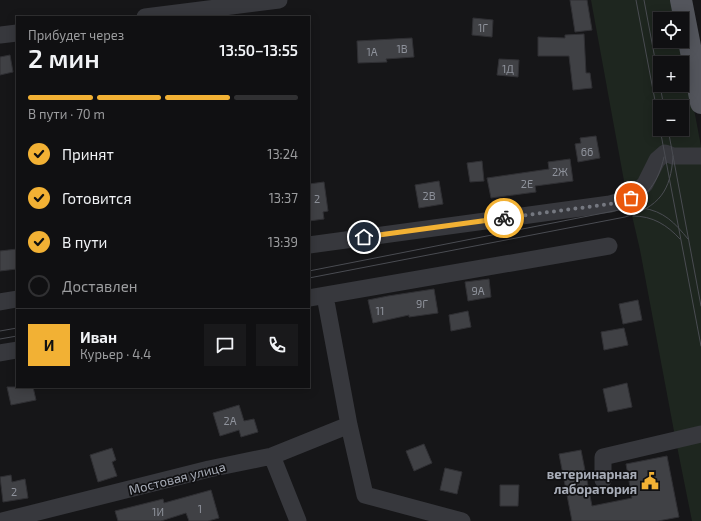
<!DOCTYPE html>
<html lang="ru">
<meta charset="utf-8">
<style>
body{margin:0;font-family:"Exo 2",sans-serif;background:#19191b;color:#f1f3f6;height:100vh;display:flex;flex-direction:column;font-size:15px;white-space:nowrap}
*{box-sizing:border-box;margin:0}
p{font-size:13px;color:#9c9d9f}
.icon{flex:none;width:22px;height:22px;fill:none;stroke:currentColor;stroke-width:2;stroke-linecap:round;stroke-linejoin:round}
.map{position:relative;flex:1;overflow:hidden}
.drawer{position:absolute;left:16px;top:16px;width:294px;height:372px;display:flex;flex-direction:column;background:#101012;border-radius:0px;box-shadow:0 2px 10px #0003,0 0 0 1px #303032}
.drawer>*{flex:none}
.tools{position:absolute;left:653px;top:12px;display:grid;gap:8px}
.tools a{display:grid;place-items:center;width:36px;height:36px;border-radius:0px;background:#101012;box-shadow:0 2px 10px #0003,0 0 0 1px #303032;font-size:20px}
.pin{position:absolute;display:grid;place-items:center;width:34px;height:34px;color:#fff;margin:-17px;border:2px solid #fff;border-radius:50%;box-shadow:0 1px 4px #0007}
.courier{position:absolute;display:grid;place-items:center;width:40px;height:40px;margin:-20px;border:3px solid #f2b134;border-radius:50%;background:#fff;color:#222;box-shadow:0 1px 5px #0007}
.overview em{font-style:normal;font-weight:600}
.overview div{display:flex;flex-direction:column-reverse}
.overview{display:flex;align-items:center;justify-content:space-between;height:68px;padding:0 12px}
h1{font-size:26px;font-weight:600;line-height:30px}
.bar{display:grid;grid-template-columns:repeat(4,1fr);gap:6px 4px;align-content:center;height:48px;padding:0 12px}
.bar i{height:5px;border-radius:3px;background:#303032}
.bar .on{background:#f2b134}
.bar p{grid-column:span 4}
.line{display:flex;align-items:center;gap:10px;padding:0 12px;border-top:1px solid #303032}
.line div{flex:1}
.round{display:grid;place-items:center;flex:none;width:42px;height:42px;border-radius:0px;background:#19191b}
ol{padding:0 12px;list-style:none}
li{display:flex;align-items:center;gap:12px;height:44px}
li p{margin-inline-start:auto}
li .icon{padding:4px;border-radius:50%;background:#f2b134;color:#111;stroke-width:4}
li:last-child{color:#9c9d9f}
li i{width:22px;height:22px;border:2px solid #303032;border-radius:50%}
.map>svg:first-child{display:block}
</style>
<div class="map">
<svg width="701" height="521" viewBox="0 0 701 521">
<rect width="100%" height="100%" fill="#161618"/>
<path fill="#1e261f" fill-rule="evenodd" d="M591 0H673L677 19H660V41H681L701 146V521H692L673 426 640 250 624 181ZM660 63H682V85H660ZM660 107H682V129H660Z"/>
<path fill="#404145" stroke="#303034" d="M570 0H587L592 30 575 32Z
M473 18 493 20 492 37 472 35Z
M584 34 586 73H590L592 88 573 90 569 56H538V37L565 38V35Z
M412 38 414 57 386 59 387 62 358 63 357 41Z
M10 55 13 72 0 75V57Z
M499 59 519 60 518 77 497 75Z
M596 136 600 158 578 162 575 144 581 143 580 138Z
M570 159 573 181 535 186 536 192 491 198 487 178 549 169 548 162Z
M482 161 484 181 470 182 467 163Z
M439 181 443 204 419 208 415 185Z
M324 182 328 211 323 212 324 219 309 221V184Z
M17 249V269L0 271V251Z
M489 279 491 297 468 301 465 282Z
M434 289 438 313 409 317V315L373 323 368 300 388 296Z
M638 300 642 320 623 324 619 304Z
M468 311 471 327 451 331 449 315Z
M624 328 628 345 604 350 601 332Z
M627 383 632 407 608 412 603 389Z
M7 387H33L36 400 11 405Z
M239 405 244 421 254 419 258 432 241 437 239 430 220 436 213 413Z
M424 444 432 463 414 471 406 451Z
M112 448 116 460 112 462 117 476 98 482 90 455Z
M581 450 592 506 632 498 626 464 667 456 679 517 658 521H572L559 454Z
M445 468 462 472 457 494 440 490Z
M11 475 12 482 25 479 28 498 3 502 0 477Z
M500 485H519L518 506H500Z
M211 490 219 518 208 521H189L186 513 161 521H118L115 511 163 499 164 503Z"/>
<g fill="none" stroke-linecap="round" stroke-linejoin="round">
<path stroke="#37383d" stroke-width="17" d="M145 17 279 0
M0 35 17 33
M309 245 610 204 631 198 645 184 657 160 665 153 673 156H701
M325 296 349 425 365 495 462 521
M309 298 609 246
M0 302 17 299
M0 353 17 350
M272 456 298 521
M603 480V457L701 434
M2 521 209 469 272 456 349 425"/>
<path stroke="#53555c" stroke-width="22" d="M681 0 701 103"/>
<path stroke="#4a4c52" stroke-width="1" d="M636 0 660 127
M644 0 664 107
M660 129 701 346
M668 129 701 306
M626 208C648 195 658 183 664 157
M633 216C653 216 667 225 680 239
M309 271 624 209C630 209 637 208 642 208 664 211 675 223 688 239
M309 278 625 217C659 207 671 191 673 156
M0 331 17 328
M0 339 17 336"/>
</g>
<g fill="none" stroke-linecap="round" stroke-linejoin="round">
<path stroke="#757880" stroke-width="4" stroke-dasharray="0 7.2" d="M504 218 610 204 631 198"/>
<path stroke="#f2b134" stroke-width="5" d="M364 237 504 218"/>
</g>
<defs>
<g id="civic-bare" transform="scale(1.38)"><path d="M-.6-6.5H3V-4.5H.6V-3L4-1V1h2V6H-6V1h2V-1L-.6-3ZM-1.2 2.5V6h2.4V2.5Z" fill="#f2b134" stroke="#111113" stroke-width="2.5" paint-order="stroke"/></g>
</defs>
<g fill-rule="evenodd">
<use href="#civic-bare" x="650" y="481"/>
</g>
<g text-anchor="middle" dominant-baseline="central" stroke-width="3.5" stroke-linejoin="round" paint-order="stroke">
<g font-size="11" fill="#8e929b">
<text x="483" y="27">1Г</text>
<text x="402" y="48">1В</text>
<text x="372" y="51">1А</text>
<text x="508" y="68">1Д</text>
<text x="587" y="151">66</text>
<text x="560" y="171">2Ж</text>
<text x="527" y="183">2Е</text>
<text x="429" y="195">2В</text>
<text x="317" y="198">2</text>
<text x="478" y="290">9А</text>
<text x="422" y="303">9Г</text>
<text x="380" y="310">11</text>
<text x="230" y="420">2А</text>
<text x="14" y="491">2</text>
<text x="200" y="508">1</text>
<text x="158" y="511">1И</text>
</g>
<g font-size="13" font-weight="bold" fill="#a8adb8" stroke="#111113" text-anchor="end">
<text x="637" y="474">ветеринарная<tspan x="637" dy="15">лаборатория</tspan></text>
</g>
<g font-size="13" fill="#a8adb8" stroke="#111113">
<text transform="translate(177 478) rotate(-14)">Мостовая улица</text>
</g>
</g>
</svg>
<div class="tools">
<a><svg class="icon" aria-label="locate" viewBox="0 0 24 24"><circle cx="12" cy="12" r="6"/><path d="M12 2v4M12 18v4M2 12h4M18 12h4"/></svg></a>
<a>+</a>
<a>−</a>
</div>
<div class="pin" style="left:631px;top:198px;background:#ea580c"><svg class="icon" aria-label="bag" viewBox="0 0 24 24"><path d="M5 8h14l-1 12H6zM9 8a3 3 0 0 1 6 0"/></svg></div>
<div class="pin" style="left:364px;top:237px;background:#1f2937"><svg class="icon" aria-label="home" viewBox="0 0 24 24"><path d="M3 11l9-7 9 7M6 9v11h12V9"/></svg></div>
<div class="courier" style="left:504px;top:218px"><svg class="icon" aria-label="bike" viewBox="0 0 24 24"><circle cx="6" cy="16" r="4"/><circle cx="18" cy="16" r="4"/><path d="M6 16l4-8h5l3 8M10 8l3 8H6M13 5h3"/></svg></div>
<section class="drawer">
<div class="overview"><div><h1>2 мин</h1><p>Прибудет через</p></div><em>13:50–13:55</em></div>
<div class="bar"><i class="on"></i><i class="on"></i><i class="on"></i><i></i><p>В пути · 70 m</p></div>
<ol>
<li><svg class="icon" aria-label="check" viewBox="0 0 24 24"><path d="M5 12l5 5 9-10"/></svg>Принят<p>13:24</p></li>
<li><svg class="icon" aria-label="check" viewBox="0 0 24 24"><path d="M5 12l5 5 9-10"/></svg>Готовится<p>13:37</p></li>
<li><svg class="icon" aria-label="check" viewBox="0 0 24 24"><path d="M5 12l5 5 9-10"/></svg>В пути<p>13:39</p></li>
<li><i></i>Доставлен</li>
</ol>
<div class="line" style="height:72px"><b class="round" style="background:#f2b134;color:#111">И</b><div><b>Иван</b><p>Курьер · 4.4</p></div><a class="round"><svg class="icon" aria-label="chat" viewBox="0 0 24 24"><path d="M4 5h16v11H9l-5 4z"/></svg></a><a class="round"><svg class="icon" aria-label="phone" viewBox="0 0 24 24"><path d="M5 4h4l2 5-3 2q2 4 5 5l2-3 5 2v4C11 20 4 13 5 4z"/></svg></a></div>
</section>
</div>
